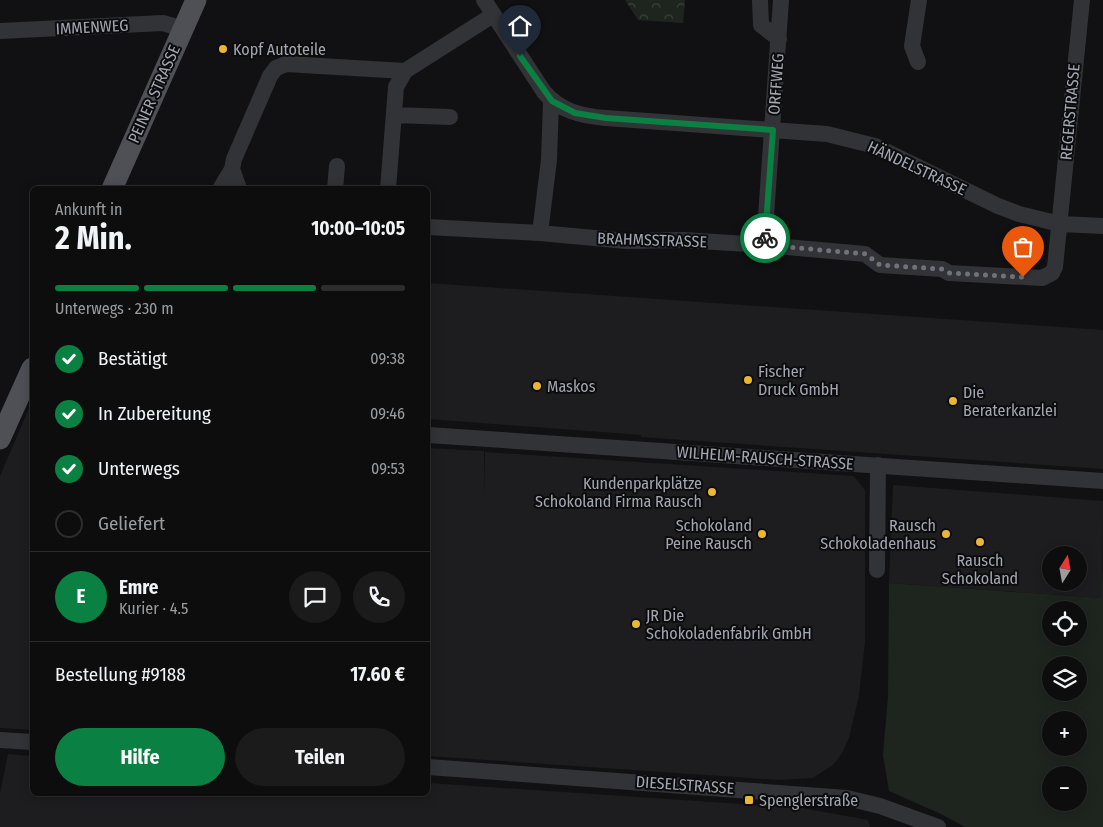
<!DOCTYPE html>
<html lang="de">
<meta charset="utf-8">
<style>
body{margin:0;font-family:"Fira Sans Condensed",sans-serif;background:#1b1b1c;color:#f1f3f6;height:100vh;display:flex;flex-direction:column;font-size:19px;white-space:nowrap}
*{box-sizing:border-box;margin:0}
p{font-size:16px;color:#9a9c9e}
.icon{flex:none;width:28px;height:28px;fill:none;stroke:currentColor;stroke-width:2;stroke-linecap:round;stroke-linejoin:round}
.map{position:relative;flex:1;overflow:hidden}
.side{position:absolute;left:30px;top:186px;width:400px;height:610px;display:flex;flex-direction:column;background:#0d0d0e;border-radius:8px;box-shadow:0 2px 12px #0003,0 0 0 1px #2d2d2e}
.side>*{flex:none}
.needle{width:32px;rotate:11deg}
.tools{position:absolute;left:1042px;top:546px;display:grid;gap:10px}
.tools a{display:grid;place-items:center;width:45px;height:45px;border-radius:50%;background:#0d0d0e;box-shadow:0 2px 12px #0003,0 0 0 1px #2d2d2e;font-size:25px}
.pin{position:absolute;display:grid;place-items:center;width:42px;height:42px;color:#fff;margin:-51px -21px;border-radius:50% 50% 50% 0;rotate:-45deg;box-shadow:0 0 5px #0007}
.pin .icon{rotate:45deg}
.courier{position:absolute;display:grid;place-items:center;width:50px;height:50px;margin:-25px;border:4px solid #0b8043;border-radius:50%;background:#fff;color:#222;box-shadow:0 1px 6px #0007}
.head em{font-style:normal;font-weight:700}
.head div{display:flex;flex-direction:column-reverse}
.head{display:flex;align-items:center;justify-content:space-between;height:85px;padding:0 25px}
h1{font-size:32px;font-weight:700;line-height:38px}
.bar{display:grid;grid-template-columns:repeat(4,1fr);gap:8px 5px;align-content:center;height:60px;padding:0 25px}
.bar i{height:6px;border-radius:4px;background:#2d2d2e}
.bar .selected{background:#0b8043}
.bar p{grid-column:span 4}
.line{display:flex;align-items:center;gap:12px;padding:0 25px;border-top:1px solid #2d2d2e}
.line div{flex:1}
.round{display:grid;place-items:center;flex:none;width:52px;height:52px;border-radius:26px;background:#1b1b1c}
ol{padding:0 25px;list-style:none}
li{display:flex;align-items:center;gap:15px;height:55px}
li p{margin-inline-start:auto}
li .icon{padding:5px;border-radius:50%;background:#0b8043;color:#fff;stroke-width:4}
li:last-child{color:#9a9c9e}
li i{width:28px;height:28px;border:2px solid #2d2d2e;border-radius:50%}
.button{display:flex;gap:10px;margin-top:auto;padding:10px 25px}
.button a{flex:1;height:58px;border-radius:30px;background:#0b8043;color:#fff;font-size:20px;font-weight:700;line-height:58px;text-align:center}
.button a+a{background:#1b1b1c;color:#f1f3f6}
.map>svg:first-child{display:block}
</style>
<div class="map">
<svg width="1103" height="827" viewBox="0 0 1103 827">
<defs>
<pattern id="park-crowns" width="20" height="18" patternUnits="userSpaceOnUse" patternTransform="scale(1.25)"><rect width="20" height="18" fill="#1e251f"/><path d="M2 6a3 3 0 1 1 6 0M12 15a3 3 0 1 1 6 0" fill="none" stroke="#3c423d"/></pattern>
</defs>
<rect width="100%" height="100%" fill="#111113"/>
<path fill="#1d1d1f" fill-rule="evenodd" d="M428 283 1103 330V469L641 437V435L428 419Z
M32 401V730L0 728V476Z
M428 448 484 451V493L485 452 854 476 865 490V642L859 695 849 738 842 753 834 764 813 778 779 780 428 756Z
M893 485 1103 501 1102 598 889 583ZM1051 555H1079V582H1051Z
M8 754 32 756V794H428V783L802 808 868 820 870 827H0V793Z"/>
<path fill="#1e251f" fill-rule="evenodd" d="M1103 569V827H965L941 814 889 791 883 755 888 696 889 583 1101 598ZM1051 610H1079V638H1051ZM1051 665H1079V692H1051ZM1051 720H1079V748H1051ZM1051 775H1079V802H1051Z"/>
<path fill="url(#park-crowns)" d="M625 0H685L683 23 638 20Z"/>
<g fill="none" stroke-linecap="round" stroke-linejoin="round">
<path stroke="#323337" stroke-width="16" d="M484 0 544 92C560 111 581 116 606 118L827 134 875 146 998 206 1019 214 1060 224 1103 226
M760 0 761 25 779 39
M0 31 163 23 183 29
M918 62 912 46 919 0
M551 101 549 160 540 233 627 241 683 240 764 245 865 254 880 265 942 269 949 273 1042 278 1052 273 1055 267 1082 0
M394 115 450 117
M220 189 232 169
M239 189 232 169 234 159 270 76 276 68 286 64 405 71
M335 189 337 166
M388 189 396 87 405 71 493 15
M428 227 540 233
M764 245 781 0
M428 435 1103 481
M877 570 878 465
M0 740 32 742
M428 767 847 798 880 806 938 827"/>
<path stroke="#4e5056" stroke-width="21" d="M112 189 196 0
M0 439 32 368"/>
</g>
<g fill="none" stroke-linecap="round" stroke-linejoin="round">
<path stroke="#70727b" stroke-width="5" stroke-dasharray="0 9" d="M765 238 764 245 866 254 880 265 942 269 949 273 1023 277"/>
<path stroke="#0b8043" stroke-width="6" d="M520 56 552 101 575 113 606 118 773 130 765 238"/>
</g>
<g fill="#eab732" stroke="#0c0c0d" stroke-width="2">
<circle cx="223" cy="49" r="5"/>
<circle cx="748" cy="380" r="5"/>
<circle cx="537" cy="386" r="5"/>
<circle cx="953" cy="401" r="5"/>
<circle cx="712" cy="492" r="5"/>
<circle cx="762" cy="534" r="5"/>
<circle cx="946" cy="534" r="5"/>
<circle cx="980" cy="542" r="5"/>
<circle cx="636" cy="624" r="5"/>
<rect x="744" y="795" width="10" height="10" rx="2.5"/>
</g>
<g text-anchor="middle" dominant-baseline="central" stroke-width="4" stroke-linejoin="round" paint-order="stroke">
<g font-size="16" fill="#a3a7b3" stroke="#0c0c0d">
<text transform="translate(92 27) rotate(-3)">IMMENWEG</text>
<text transform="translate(776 84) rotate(-86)">ORFFWEG</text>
<text transform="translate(154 94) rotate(-66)">PEINER STRASSE</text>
<text transform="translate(1070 112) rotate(-85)">REGERSTRASSE</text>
<text transform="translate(917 168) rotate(25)">HÄNDELSTRASSE</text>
<text transform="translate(652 240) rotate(2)">BRAHMSSTRASSE</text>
<text transform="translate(765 458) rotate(4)">WILHELM-RAUSCH-STRASSE</text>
<text transform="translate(685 785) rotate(4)">DIESELSTRASSE</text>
</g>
<g font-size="16" fill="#a3a7b3" stroke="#0c0c0d" text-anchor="start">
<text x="233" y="49">Kopf Autoteile</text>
<text x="758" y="371">Fischer<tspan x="758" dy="18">Druck GmbH</tspan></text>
<text x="547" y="386">Maskos</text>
<text x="963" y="392">Die<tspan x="963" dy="18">Beraterkanzlei</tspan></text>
<text x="702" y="483" text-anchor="end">Kundenparkplätze<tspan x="702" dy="18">Schokoland Firma Rausch</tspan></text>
<text x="752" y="525" text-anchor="end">Schokoland<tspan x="752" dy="18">Peine Rausch</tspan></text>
<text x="936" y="525" text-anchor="end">Rausch<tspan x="936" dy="18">Schokoladenhaus</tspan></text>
<text x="980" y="560" text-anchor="middle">Rausch<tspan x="980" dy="18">Schokoland</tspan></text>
<text x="646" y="615">JR Die<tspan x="646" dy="18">Schokoladenfabrik GmbH</tspan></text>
<text x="759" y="800">Spenglerstraße</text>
</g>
</g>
</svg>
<div class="tools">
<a><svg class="needle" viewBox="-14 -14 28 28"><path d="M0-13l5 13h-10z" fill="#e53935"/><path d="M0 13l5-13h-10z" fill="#9a9c9e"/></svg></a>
<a><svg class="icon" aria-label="locate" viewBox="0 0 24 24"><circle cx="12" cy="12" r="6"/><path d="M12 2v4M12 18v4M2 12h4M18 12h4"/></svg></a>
<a><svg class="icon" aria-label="layers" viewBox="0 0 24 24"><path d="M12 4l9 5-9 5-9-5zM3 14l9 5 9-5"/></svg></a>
<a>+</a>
<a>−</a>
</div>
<div class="pin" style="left:1023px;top:277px;background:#ea580c"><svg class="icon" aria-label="bag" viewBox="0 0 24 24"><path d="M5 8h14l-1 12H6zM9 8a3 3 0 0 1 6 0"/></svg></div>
<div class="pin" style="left:520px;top:56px;background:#1f2937"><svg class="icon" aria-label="home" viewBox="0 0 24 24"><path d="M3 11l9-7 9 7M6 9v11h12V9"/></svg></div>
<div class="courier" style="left:765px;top:238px"><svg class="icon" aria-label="bike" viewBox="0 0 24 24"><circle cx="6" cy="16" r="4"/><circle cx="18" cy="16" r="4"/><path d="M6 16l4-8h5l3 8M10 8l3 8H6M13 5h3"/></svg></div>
<section class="side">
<div class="head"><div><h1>2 Min.</h1><p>Ankunft in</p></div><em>10:00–10:05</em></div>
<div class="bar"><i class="selected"></i><i class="selected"></i><i class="selected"></i><i></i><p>Unterwegs · 230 m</p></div>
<ol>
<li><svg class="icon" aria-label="check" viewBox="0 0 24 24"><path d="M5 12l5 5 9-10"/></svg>Bestätigt<p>09:38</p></li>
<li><svg class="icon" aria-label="check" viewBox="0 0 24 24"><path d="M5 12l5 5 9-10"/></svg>In Zubereitung<p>09:46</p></li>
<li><svg class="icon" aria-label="check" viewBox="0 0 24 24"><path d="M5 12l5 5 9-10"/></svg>Unterwegs<p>09:53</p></li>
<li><i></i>Geliefert</li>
</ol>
<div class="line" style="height:90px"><b class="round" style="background:#0b8043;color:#fff">E</b><div><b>Emre</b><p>Kurier · 4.5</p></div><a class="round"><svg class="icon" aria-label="chat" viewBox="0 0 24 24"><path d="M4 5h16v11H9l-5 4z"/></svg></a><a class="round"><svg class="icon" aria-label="phone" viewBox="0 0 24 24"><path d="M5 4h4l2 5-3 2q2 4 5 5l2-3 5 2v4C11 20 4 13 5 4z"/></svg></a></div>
<div class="line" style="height:65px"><div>Bestellung #9188</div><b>17.60 €</b></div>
<div class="button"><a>Hilfe</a><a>Teilen</a></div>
</section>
</div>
